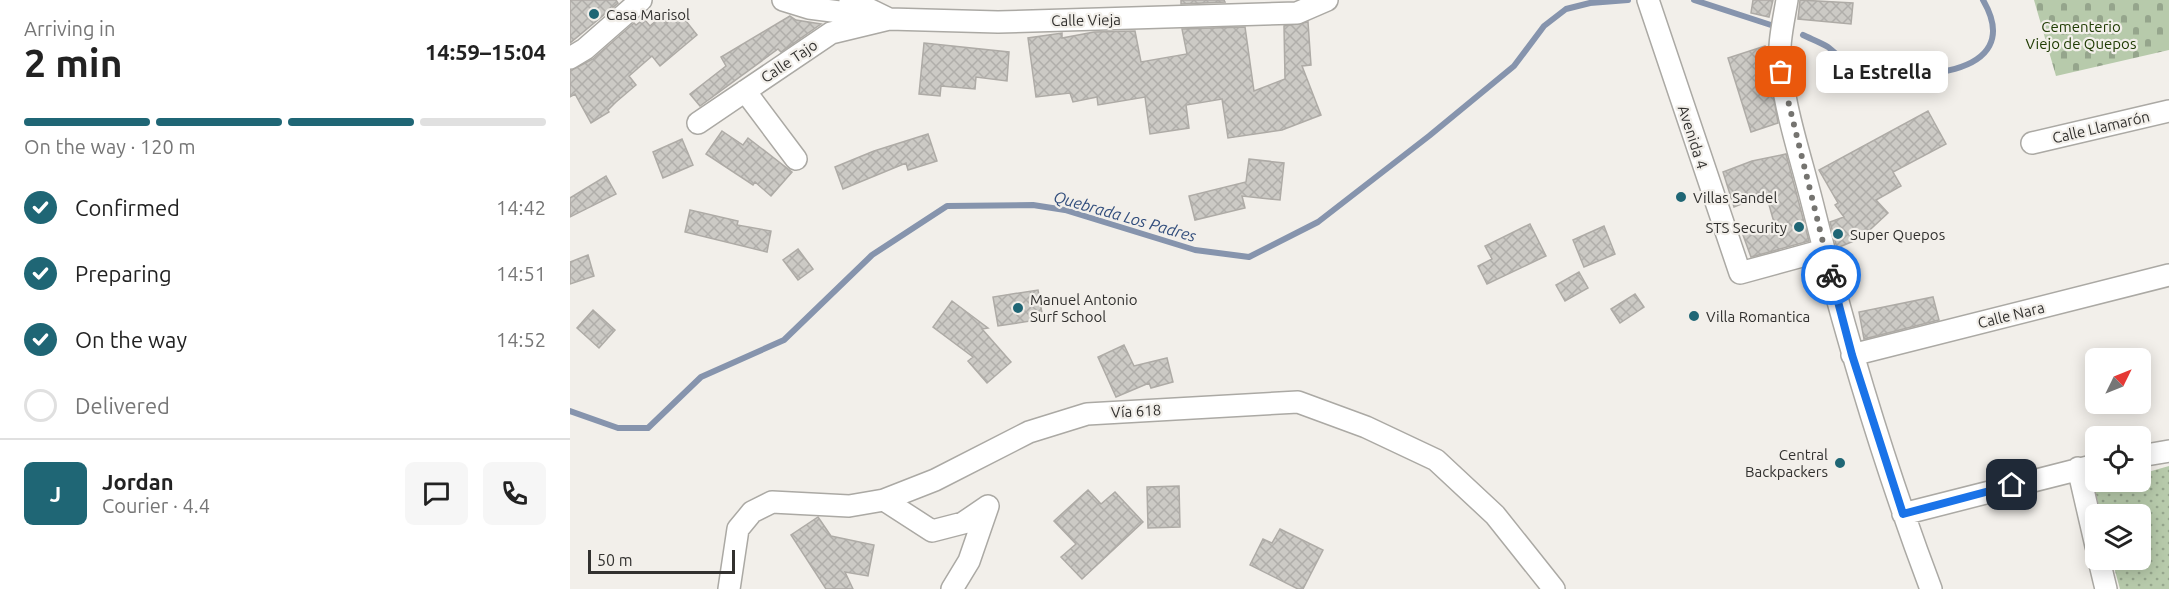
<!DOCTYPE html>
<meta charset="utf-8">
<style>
body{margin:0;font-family:Ubuntu,sans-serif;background:#f6f6f6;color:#222;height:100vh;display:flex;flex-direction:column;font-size:22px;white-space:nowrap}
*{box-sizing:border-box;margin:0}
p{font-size:20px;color:#767676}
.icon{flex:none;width:33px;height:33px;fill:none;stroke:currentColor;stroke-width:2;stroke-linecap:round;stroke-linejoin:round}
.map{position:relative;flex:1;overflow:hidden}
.side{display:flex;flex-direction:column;background:#fff;width:570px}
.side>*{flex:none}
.needle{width:39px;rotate:47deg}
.tools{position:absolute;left:1515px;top:348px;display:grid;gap:12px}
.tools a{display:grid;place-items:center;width:66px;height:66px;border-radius:9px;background:#fff;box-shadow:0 3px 15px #0003;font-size:30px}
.scale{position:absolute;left:18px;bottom:15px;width:147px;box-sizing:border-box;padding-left:6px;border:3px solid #32312f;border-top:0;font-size:16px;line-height:21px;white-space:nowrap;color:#32312f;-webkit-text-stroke:4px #f2efea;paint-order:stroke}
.pin{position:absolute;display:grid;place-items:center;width:51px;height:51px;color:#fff;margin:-26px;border-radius:12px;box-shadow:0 3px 9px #0006}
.courier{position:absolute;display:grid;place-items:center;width:60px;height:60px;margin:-30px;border:4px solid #1a73e8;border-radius:50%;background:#fff;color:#222;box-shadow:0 2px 8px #0007}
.bubble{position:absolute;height:42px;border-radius:9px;background:#fff;box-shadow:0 3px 15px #0003;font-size:20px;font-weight:700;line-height:42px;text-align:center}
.overview em{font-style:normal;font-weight:700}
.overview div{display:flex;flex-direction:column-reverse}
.overview{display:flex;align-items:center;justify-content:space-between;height:102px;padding:0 24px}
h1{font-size:39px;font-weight:700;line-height:45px}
.bar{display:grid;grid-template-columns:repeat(4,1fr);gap:9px 6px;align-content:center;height:72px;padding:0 24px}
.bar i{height:8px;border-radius:4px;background:#e0e0e0}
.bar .selected{background:#1f6675}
.bar p{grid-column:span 4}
.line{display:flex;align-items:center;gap:15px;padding:0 24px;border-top:2px solid #e0e0e0}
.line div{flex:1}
.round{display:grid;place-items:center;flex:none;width:63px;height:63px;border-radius:9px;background:#f6f6f6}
ol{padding:0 24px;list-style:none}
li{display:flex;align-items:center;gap:18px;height:66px}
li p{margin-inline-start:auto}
li .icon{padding:6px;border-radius:50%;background:#1f6675;color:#fff;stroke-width:4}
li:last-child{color:#767676}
li i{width:33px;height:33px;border:3px solid #e0e0e0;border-radius:50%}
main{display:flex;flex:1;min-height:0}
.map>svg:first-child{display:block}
</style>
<main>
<section class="side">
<div class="overview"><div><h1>2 min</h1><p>Arriving in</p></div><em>14:59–15:04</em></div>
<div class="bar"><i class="selected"></i><i class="selected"></i><i class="selected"></i><i></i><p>On the way · 120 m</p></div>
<ol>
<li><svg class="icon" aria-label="check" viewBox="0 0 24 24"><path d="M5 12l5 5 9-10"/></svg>Confirmed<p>14:42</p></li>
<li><svg class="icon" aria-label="check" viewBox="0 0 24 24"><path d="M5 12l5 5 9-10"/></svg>Preparing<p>14:51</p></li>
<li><svg class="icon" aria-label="check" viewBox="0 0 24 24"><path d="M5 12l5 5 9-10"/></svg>On the way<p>14:52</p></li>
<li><i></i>Delivered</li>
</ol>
<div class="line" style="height:108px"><b class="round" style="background:#1f6675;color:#fff">J</b><div><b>Jordan</b><p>Courier · 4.4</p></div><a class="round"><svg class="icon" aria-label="chat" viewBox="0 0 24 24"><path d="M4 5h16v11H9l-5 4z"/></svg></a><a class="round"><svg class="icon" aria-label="phone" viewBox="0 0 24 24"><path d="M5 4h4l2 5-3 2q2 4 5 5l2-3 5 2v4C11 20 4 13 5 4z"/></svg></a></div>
</section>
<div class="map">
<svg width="1599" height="589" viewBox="0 0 1599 589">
<defs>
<pattern id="cemetery-stones" width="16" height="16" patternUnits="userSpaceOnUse" patternTransform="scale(1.5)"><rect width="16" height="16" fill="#b7caab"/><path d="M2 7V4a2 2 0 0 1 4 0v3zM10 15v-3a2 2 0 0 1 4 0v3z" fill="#95a58c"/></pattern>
<pattern id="park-dots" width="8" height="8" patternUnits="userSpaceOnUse" patternTransform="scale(1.5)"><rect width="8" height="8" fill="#b7caab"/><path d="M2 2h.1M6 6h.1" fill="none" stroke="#95a58c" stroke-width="1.8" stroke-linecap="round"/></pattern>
<pattern id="building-cross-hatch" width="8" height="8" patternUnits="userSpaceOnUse" patternTransform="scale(1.5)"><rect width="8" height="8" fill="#cccac5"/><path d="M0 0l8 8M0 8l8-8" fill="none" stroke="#b0aeaa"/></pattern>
</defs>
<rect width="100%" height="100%" fill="#f2efea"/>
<path fill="url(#cemetery-stones)" d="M1464 0H1599V50L1486 76Z"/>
<path fill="url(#park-dots)" d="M1599 466V589H1550L1542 560H1570V514H1531L1524 487 1544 482H1570L1571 474Z"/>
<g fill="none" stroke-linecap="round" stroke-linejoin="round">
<path stroke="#8694ad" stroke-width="6" d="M1124 0 1204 26
M1233 35C1241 39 1250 42 1258 47 1268 55 1276 64 1288 68 1334 82 1459 79 1413 0
M0 411 48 428H78L131 377 214 340 302 255 377 206 463 205 495 210 625 250 679 257 748 222 859 136 944 66 974 26 996 9 1020 3 1058 0"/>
</g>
<path fill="url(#building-cross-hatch)" stroke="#aeaba6" stroke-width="1.5" d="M0 0H46L48 3 0 43Z
M611 0H654L655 2 611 4Z
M1183 0H1203L1199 17 1181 13Z
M1230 0 1283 3 1281 24 1228 19Z
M91 16 97 23 106 16H112L127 35 90 66 82 56 59 76 66 85 46 102 38 110 39 112 21 123 5 94 0 97V71L23 59 64 23 66 25 74 19 80 26Z
M220 16 226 20 251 24 211 52 208 49 130 106 120 94 156 66 151 57Z
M738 22 741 65 732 66 751 115 712 130 658 138 652 99 616 105 619 128 580 134 575 97 528 105 527 97 503 102 500 93 466 97 458 38 492 33V38L524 32 565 31 571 62 617 54 612 29 675 27 684 91 715 79 714 26Z
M354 43 439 52 437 81 406 77 405 89 371 86 370 96 349 94Z
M1195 46 1208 123 1181 132 1158 58Z
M1358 111 1376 144 1323 172 1331 186 1306 200 1318 213 1291 238 1267 248 1260 222 1274 217 1265 205 1268 203 1249 170Z
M152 131 173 145 178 138 222 172 201 196 185 182 183 185 136 154Z
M358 134 367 161 338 170 336 163 273 189 265 167 304 151Z
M112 139 123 165 93 178 83 152Z
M1216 154 1239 241 1181 257 1173 235 1205 226 1196 194 1164 207 1153 172 1182 161Z
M679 159 714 163 710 200 672 196 675 208 625 220 619 196 676 182Z
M36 176 46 194 0 217V198Z
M120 210 168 221 167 225 201 231 197 252 115 232Z
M960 224 976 256 917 284 908 266 922 259 915 246Z
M1034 226 1045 254 1014 267 1003 240Z
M228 249 243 269 228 280 213 260Z
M18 255 24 276 0 284V262Z
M1009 272 1018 288 995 301 986 285Z
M468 290 473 319 428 326 423 297Z
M1065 294 1074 307 1050 323 1041 309Z
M1363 297 1369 320 1294 339 1289 312Z
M382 301 418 328 412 329 441 362 417 383 398 361 403 357 363 327Z
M23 310 45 330 29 348 7 328Z
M554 345 564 366 597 358 603 382 581 388 579 383 546 397 528 357Z
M609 486 610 527 578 528 577 487Z
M518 490 531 504 545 492 573 522 512 579 491 557 506 544 484 521Z
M248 517 261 536 304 545 298 576 275 572 283 589H256L221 535Z
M710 529 753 550 733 589H728L680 565 693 539 702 543Z"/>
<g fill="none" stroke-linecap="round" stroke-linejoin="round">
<g stroke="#aba9a4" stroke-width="24">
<path id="minor" d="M213 0 239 8 301 16
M280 0 319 19 428 22 727 13 757 0
M1078 0 1170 273 1254 250
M1217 0C1213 24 1207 48 1211 72 1217 118 1233 165 1244 210 1276 338 1314 465 1361 589
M0 58 15 49 71 0
M175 91 226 159
M128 123 261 33 319 19
M1462 143 1599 111
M1282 355 1599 275
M1570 456 1599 451
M1508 468 1526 546
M314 500 362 531 393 523 418 506 399 561 382 589
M1333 514 1526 465
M1529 560 1536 589
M159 589 168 529 182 512 202 502 279 506 314 500 365 480 459 432 517 414 728 402 796 427 866 460 925 515 984 589"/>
</g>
<use href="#minor" stroke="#fff" stroke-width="21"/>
</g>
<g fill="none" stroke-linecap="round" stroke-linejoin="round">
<path stroke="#757470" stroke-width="6" stroke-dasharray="0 10.8" d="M1211 72 1261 275"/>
<path stroke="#1a73e8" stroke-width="8" d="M1261 275 1282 355 1333 514 1442 485"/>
</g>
<g fill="#1f6675" stroke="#f2efea" stroke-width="2">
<circle cx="24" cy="14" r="6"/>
<circle cx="1111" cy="197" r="6"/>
<circle cx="1229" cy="227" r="6"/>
<circle cx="1268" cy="234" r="6"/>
<circle cx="448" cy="308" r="6"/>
<circle cx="1124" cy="316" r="6"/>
<circle cx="1270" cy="463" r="6"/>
</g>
<g text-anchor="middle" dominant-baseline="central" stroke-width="4.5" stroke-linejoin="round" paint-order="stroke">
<g font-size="15" fill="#32312f" stroke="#f2efea" text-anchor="start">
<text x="36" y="14">Casa Marisol</text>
<text x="1123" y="197">Villas Sandel</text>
<text x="1217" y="227" text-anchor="end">STS Security</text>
<text x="1280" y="234">Super Quepos</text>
<text x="460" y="299">Manuel Antonio<tspan x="460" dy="17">Surf School</tspan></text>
<text x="1136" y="316">Villa Romantica</text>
<text x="1258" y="454" text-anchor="end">Central<tspan x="1258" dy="17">Backpackers</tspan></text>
</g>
<g font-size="15" fill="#32312f" stroke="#f2efea">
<text transform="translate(516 20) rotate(-1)">Calle Vieja</text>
<text transform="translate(219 61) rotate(-34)">Calle Tajo</text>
<text transform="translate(1531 127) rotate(-13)">Calle Llamarón</text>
<text transform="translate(1123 137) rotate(72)">Avenida 4</text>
<text transform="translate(1441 315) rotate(-14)">Calle Nara</text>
<text transform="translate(566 411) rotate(-3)">Vía 618</text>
</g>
<g font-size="15" fill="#203c04" stroke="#f2efea">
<text x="1511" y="26">Cementerio<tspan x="1511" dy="17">Viejo de Quepos</tspan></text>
</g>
<g font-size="16" font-style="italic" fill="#314d7c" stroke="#f2efea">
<text transform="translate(555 216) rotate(16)">Quebrada Los Padres</text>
</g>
</g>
</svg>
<div class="tools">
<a><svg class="needle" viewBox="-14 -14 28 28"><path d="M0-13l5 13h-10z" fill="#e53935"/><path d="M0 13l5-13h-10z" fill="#767676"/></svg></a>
<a><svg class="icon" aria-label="locate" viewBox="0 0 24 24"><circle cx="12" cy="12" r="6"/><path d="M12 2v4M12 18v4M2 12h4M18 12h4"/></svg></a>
<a><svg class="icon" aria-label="layers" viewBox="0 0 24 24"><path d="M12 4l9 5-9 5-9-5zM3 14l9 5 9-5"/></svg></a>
</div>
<div class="scale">50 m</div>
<div class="pin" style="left:1211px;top:72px;background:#ea580c"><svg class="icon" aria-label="bag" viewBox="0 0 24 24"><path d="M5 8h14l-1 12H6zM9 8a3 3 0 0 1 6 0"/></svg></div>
<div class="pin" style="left:1442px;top:485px;background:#1f2937"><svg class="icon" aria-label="home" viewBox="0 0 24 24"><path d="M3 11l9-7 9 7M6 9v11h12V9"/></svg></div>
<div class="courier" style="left:1261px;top:275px"><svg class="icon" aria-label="bike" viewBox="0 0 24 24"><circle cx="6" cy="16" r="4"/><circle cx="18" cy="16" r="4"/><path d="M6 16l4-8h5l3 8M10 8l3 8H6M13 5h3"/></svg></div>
<div class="bubble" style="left:1246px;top:51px;width:132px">La Estrella</div>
</div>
</main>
